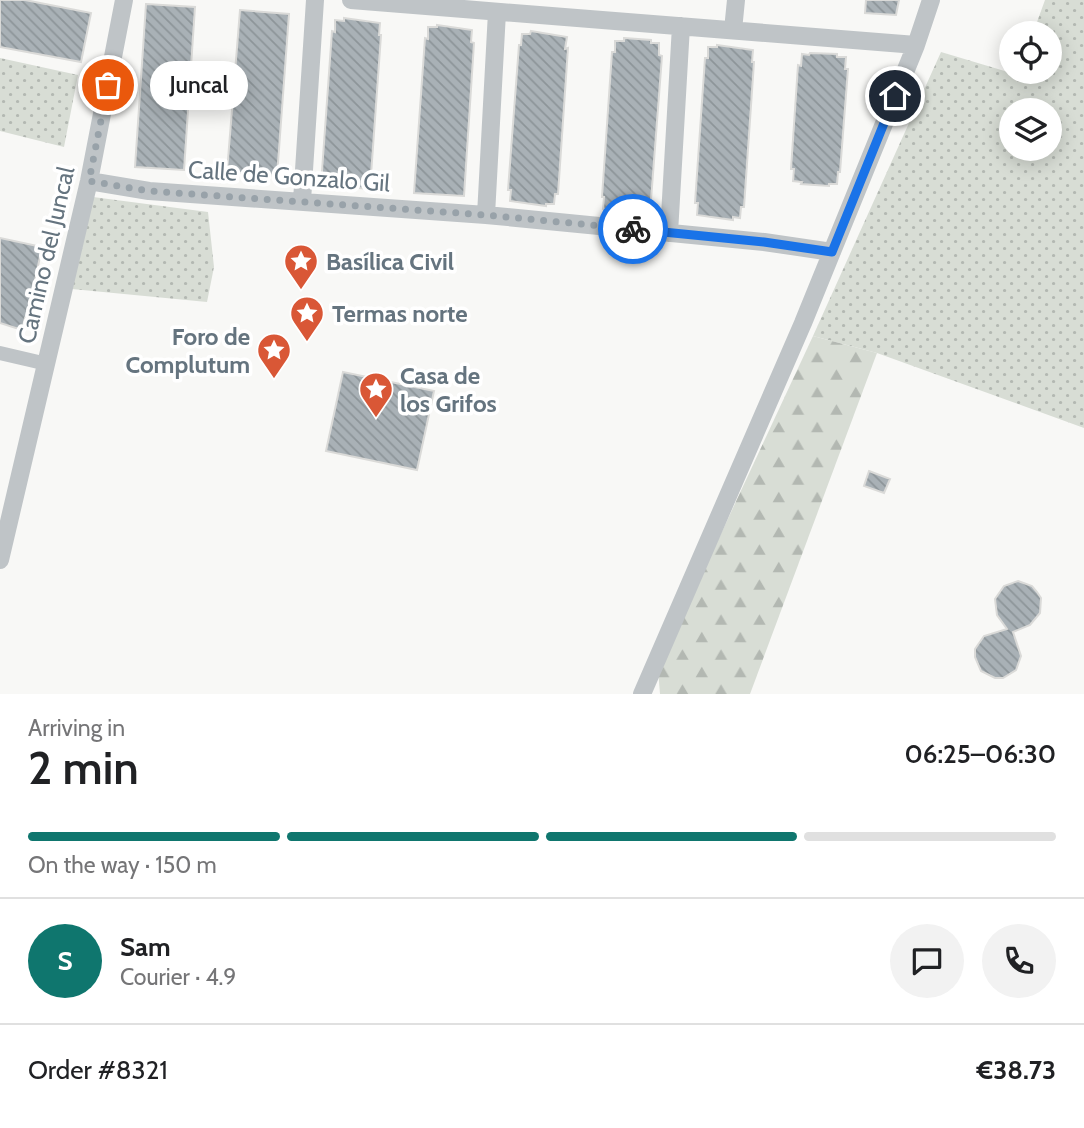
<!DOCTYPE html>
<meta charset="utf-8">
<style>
body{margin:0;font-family:Cabin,sans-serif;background:#f2f2f2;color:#202124;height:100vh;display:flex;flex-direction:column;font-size:26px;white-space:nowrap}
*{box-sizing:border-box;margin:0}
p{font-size:23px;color:#757577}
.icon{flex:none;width:38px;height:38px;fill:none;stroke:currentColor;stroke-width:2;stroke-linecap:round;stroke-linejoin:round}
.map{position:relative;height:694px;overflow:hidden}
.panel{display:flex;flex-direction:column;background:#fff;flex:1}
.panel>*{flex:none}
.buttons{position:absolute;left:999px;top:21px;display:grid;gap:14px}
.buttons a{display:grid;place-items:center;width:63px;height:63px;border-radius:50%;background:#fff;box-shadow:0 4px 18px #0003;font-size:35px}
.pin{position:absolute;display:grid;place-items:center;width:60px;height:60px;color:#fff;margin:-30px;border:4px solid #fff;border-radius:50%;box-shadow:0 2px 7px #0007}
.courier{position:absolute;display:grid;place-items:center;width:70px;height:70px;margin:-35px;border:5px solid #1a73e8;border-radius:50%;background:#fff;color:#222;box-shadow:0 2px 9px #0007}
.bubble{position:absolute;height:49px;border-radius:24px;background:#fff;box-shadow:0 4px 18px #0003;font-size:23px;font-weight:600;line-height:49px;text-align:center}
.headline em{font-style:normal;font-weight:600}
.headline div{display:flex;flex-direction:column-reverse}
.headline{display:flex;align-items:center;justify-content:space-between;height:119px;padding:0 28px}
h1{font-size:46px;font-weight:600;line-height:52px}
.bar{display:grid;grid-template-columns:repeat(4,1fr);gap:10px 7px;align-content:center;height:84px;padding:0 28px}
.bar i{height:9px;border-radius:5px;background:#e0e0e0}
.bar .on{background:#0f766e}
.bar p{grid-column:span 4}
.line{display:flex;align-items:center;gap:18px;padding:0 28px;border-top:2px solid #e0e0e0}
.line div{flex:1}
.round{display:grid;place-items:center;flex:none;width:74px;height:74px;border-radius:37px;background:#f2f2f2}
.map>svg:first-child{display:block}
</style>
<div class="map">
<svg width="1084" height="694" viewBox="0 0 1084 694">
<defs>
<pattern id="grass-dots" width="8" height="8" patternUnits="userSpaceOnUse" patternTransform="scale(1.75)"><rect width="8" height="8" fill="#d8ddd5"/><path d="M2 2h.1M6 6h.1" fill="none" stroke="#b3b8b2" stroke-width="1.8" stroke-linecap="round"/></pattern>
<pattern id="forest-firs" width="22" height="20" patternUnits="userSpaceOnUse" patternTransform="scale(1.75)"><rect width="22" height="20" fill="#d8ddd5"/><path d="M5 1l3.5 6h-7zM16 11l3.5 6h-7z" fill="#b3b8b2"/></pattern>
<pattern id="building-back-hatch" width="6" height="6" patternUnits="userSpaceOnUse" patternTransform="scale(1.75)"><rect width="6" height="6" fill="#a9b1b6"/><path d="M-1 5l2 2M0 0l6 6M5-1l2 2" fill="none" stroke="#8d9599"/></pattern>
</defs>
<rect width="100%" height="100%" fill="#f8f8f6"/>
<path fill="url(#grass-dots)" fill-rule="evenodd" d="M1045 0H1084V428L877 353 813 336 941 52 1018 75 1020 72H1050V33H1033ZM1012 110H1050V149H1012Z
M0 58 78 75 64 147 0 131Z
M93 197 208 212 214 267 207 302 72 289Z"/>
<path fill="url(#forest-firs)" d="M813 336 877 353 750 694H660L658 669Z"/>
<path fill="url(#building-back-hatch)" stroke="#dadad8" stroke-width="2" d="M0 0H25L91 13 81 62 0 47Z
M866 0H899L896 15 865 13Z
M146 4 195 7 184 170 135 167Z
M240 10 289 14 277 176 227 172Z
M344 18 380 23 379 35H381L370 189 321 185 332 31 335 32V20L344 21Z
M437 25 472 30 471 42 474 43 464 196 414 193 425 38 428 39V27H437Z
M531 31 567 37 565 49 568 48 558 194H555L554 204H546V206L510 201 511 190H508L519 45H521L522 34H530Z
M624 38 651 40V43H659V55L662 56 651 200H648L647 212 639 211V214L603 209 604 197H602L612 52H615V41H624Z
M717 45 753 50 752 62H754L744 207H741L740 218 733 217V220L697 215 698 203H695L705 58H708V47H717Z
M810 53 837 54V57H846L845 69H848L840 172H838L837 184H829V186L801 184 802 182 793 181 794 169H791L798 65 801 66 802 54 809 55Z
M0 238 42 247 27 319 25 318 22 330 0 323Z
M343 372 434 391 417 470 326 451Z
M869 471 890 479 884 493 864 486Z
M1018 581 1032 586 1037 592 1041 598 1040 613 1030 625 1013 632 1021 656 1016 670 1003 678H995L981 671 975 657V649L984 636 1007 629 997 615 995 599 1004 586Z"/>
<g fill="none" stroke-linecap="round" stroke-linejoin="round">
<path stroke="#bfc4c7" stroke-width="14" d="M0 353 47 364"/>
<path stroke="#bfc4c7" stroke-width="18" d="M351 0 916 45
M733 30 736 0
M89 181 149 191 486 215 764 242 832 252
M302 201 315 0
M486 215 497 12
M669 233 681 26
M0 560 89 181 124 0
M642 694 803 323 916 45 931 0"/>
</g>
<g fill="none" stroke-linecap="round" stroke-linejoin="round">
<path stroke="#98a2a9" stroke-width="7" stroke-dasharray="0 12.6" d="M108 85 89 181 149 191 486 215 633 229"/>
<path stroke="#1a73e8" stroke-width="9" d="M633 229 764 242 832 252 895 96"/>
</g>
<defs>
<g id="sight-pin" transform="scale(1.75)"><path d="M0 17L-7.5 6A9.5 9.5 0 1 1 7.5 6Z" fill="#d95736" stroke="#fff"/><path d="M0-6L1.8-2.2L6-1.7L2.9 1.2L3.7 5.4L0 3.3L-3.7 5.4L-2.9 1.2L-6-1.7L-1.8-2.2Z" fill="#fff"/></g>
</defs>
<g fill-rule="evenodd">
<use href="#sight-pin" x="301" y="261"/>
<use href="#sight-pin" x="307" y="313"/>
<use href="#sight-pin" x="274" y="350"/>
<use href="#sight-pin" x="376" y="389"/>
</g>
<g text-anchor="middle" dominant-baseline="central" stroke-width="7" stroke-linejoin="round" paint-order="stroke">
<g font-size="24" fill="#65747f" stroke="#fff">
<text transform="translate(289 176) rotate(4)">Calle de Gonzalo Gil</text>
<text transform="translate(46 255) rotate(-77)">Camino del Juncal</text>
</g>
<g font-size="24" font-weight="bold" fill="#65747f" stroke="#fff" text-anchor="start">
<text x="326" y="261">Basílica Civil</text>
<text x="332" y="313">Termas norte</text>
<text x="250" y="336" text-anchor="end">Foro de<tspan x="250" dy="28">Complutum</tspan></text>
<text x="400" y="375">Casa de<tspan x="400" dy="28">los Grifos</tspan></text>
</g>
</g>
</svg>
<div class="buttons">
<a><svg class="icon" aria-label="locate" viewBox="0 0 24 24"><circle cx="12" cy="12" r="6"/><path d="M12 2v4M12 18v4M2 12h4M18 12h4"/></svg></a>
<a><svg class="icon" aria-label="layers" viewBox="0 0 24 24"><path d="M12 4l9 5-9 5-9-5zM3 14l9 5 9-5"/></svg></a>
</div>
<div class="pin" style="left:108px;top:85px;background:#ea580c"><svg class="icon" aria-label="bag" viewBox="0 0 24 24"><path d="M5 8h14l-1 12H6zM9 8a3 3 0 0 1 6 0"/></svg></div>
<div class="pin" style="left:895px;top:96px;background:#1f2937"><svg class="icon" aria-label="home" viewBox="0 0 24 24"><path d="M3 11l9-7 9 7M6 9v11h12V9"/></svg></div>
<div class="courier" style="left:633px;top:229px"><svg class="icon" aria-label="bike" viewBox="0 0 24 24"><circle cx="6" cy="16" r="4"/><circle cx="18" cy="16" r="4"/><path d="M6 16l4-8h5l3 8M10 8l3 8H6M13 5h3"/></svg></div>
<div class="bubble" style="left:150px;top:61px;width:98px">Juncal</div>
</div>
<section class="panel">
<div class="headline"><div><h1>2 min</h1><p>Arriving in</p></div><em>06:25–06:30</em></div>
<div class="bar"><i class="on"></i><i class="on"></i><i class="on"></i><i></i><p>On the way · 150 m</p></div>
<div class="line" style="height:126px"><b class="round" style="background:#0f766e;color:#fff">S</b><div><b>Sam</b><p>Courier · 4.9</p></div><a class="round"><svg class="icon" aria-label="chat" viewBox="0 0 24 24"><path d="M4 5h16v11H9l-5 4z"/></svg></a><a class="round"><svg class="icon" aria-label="phone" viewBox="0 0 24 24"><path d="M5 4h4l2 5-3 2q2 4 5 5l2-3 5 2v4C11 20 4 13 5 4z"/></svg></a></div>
<div class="line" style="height:91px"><div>Order #8321</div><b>€38.73</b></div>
</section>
